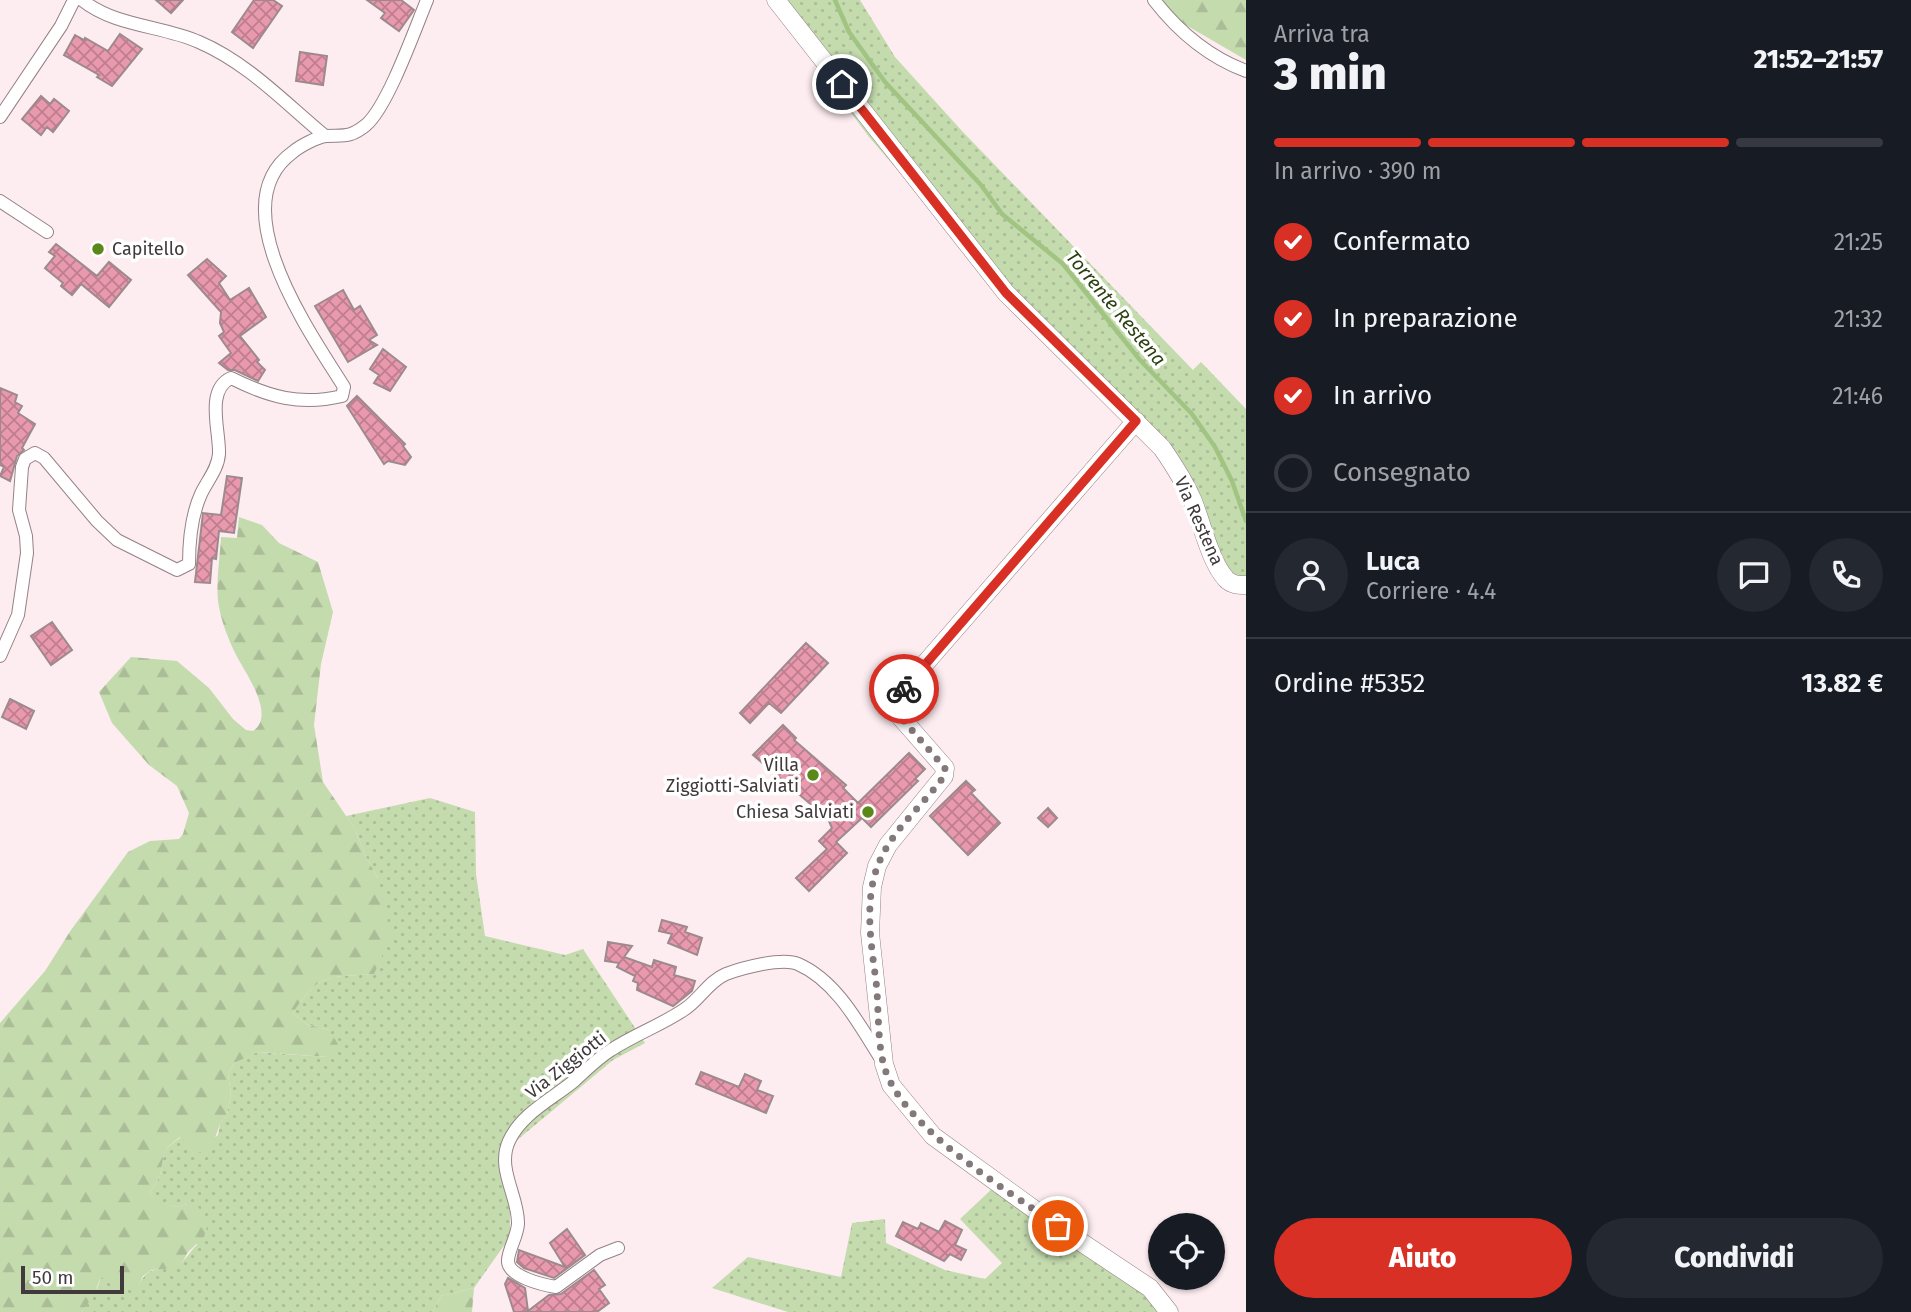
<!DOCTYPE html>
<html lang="it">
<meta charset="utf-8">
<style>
body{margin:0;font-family:"Fira Sans",sans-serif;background:#242831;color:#f1f3f6;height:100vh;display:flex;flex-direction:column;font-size:26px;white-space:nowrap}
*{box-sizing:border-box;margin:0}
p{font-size:23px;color:#9ea1a6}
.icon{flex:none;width:38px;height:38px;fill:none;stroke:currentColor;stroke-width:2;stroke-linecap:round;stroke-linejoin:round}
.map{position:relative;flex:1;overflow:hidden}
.drawer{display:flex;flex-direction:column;background:#171b24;width:665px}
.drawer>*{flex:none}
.fabs{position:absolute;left:1148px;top:1213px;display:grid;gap:14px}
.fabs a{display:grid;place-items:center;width:77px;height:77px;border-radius:50%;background:#171b24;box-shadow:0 2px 5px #0004;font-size:35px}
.scale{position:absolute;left:21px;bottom:18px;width:103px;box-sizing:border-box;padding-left:7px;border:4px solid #41393b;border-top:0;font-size:19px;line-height:24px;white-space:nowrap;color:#41393b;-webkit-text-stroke:5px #fff;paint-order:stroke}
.pin{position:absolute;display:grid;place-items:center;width:60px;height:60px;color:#fff;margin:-30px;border:4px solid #fff;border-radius:50%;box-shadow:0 2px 7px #0007}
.courier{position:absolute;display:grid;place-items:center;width:70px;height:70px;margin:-35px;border:5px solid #d93025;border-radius:50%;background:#fff;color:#222;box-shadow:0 2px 9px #0007}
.overview em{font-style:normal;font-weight:800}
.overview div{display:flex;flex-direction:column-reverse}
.overview{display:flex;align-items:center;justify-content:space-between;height:119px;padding:0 28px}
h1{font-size:46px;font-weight:800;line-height:52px}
.bar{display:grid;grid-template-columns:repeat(4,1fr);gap:10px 7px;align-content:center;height:84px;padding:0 28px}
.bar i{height:9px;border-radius:5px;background:#363941}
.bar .current{background:#d93025}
.bar p{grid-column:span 4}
.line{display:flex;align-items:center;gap:18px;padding:0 28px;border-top:2px solid #363941}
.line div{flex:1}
.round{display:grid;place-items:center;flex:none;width:74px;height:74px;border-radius:37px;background:#242831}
ol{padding:0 28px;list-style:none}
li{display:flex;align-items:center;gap:21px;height:77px}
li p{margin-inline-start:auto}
li .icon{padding:7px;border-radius:50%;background:#d93025;color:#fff;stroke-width:4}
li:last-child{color:#9ea1a6}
li i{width:38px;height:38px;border:4px solid #363941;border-radius:50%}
.primary-button{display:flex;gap:14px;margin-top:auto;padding:14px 28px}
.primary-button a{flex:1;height:80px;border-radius:42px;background:#d93025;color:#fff;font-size:28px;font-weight:800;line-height:80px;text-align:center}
.primary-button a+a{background:#242831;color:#f1f3f6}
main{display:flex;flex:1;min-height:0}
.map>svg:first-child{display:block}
</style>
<main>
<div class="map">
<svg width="1246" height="1312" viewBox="0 0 1246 1312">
<defs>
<pattern id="grass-dots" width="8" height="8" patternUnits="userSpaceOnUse" patternTransform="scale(1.75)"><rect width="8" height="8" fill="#c4dbae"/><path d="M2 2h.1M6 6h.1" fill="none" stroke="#aabd97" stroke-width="1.8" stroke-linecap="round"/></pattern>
<pattern id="forest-firs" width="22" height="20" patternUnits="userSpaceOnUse" patternTransform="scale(1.75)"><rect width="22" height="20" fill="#c4dbae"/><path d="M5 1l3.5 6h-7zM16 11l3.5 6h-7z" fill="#aabd97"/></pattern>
<pattern id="building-cross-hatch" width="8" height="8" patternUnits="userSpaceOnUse" patternTransform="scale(1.75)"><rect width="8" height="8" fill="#e899ad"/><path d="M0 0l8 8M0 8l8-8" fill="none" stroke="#be7e8e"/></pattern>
</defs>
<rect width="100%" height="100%" fill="#fdedf0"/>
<path fill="url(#grass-dots)" d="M767 0H860L895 57 962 131 1193 370 1201 362 1246 409V584L1225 579 1171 461 996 284 869 137Z
M430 798 475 812 476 874 485 936 565 955 583 949 645 1043 613 1060 510 1146V1237L474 1288 441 1296 433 1312H82L98 1286 101 1277 110 1281 139 1285C149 1262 164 1274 182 1262 187 1258 191 1250 197 1245L187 1204 177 1207 156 1203 150 1192C154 1186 160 1178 161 1171 165 1149 162 1151 181 1137L194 1154 218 1135 220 1124 227 1115 231 1094 228 1074 234 1063 257 1052 326 1057 329 1030 306 1024 293 1013C321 971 327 978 374 974L378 878 367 859 355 829 346 816Z
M996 1185 1173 1305 1178 1312H788L712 1288 748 1257 841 1277 852 1223 885 1219 886 1243 945 1270 985 1279 1002 1263 960 1219Z"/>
<path fill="url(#forest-firs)" d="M1156 0H1246V60L1167 14Z
M239 517 262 525 279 543 318 562 333 612 321 664 314 725 323 782 355 829 367 859 378 878 391 936 374 974C327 978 321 971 293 1013L306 1024 329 1030 338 1044 327 1057 258 1052 234 1063 228 1074 231 1094 227 1115 220 1124 213 1144 205 1151 194 1154 180 1137C162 1151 165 1150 161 1171 160 1178 154 1186 150 1192L156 1202 177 1207 187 1204 198 1207 205 1215 207 1227 204 1237 188 1252 183 1261 174 1268 152 1270 143 1276 139 1285 130 1290 119 1288 101 1277 93 1296 82 1312H0V1023L45 971 71 930 128 852 150 841 179 839 183 834 189 813 177 786 149 765 112 723 99 692 131 657 177 661 209 688 233 719 246 730 253 731C277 715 244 671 235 653 228 638 222 623 219 607 215 588 220 557 221 537L237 538Z
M474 1288 472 1312H433L441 1296Z"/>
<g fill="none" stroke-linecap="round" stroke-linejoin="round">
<path stroke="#a2c482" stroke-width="4.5" d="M835 0 849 32 885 82 981 185 1002 214 1063 264 1140 360 1192 414 1215 447 1232 481 1246 521"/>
</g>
<path fill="url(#building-cross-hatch)" stroke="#9c8a8e" stroke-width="2" d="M156 0H183L171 13Z
M254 0H273L282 6 253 48 232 32Z
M367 0H401L414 10 399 31 381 18 385 13Z
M120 34 142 49 112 86 97 77 99 75 64 55 75 35 84 40 85 38 108 51Z
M300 52 327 56 323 85 296 81Z
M41 96 50 104 54 99 69 111 53 132 47 127 41 135 22 119Z
M56 244 97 276 109 262 131 280 109 307 81 284 72 295 61 286 63 283 45 268 55 256 49 252Z
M207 259 226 276 219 283 230 300 249 288 266 317 240 336 259 360 257 362 265 370 258 381 235 370H228L219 363 231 353 219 336 224 332 220 323 221 312 188 275Z
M343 290 354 310 360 306 377 335 369 340 377 345 348 362 315 306Z
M383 349 406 367 390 391 374 383 379 375 370 369Z
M0 388 17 395 15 402 22 406 18 413 35 424 22 448 24 450 17 456 10 481 0 476 4 467 0 465Z
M357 396 405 444 403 446 411 457 405 465 388 461 384 464 347 406Z
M227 476 242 478 234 533 219 531 216 559 212 558 210 583 195 582 203 513 221 515Z
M52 622 72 650 51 665 31 636Z
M806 643 828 663 781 713 769 703 750 723 740 713Z
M10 699 34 711 26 729 2 717Z
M783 725 796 738 794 740 846 785 843 788 858 803 909 753 925 769 915 779 918 781 871 827 862 818 836 842 847 853 809 891 796 878 827 849 819 841 832 828 828 819 753 755Z
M966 781 975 790 971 793 1000 823 968 855 930 816Z
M1048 808 1057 818 1048 827 1038 818Z
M662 920 687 927 685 932 702 938 697 955 668 943 672 934 659 931Z
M608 942 632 946 624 957 652 967 654 960 676 967 674 975 695 981 692 991 673 1006 637 990 638 983 633 981 635 976 617 967 619 963 605 961Z
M701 1072 739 1087 745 1074 761 1081 757 1090 773 1096 766 1113 696 1084Z
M945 1221 962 1230 955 1245 966 1250 961 1260 950 1254 944 1261 896 1236 903 1222 918 1229 921 1223 939 1232Z
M567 1229 585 1255 554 1278 524 1268 517 1262 519 1250 565 1267 550 1243Z
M594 1270 605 1285 599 1289 609 1303 597 1312H514L505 1284 508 1278 525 1288 528 1311 549 1295 561 1294Z"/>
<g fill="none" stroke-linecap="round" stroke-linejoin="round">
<g stroke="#948286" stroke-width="14">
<path id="street" d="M82 0C116 27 161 25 199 42 248 63 285 103 325 136
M1154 0C1178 31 1209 57 1246 71
M0 117 61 26 74 0
M0 201 47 232
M0 656 18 615 27 553 26 536 19 510 22 467 25 459 35 453 44 458 97 521 117 540 177 570 189 564C189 540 191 516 201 494 207 481 218 469 219 454 220 431 205 390 231 378 269 397 300 406 342 396L344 387C311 334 219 205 293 152 300 146 317 137 326 136 344 135 350 138 366 125 388 106 415 29 427 0
M618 1248 600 1255 556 1287C544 1285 507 1277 508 1260 509 1248 517 1237 518 1224 519 1197 496 1169 509 1141 521 1114 552 1099 574 1081 586 1070 598 1058 611 1050 635 1034 662 1025 685 1009 700 999 709 981 726 974 742 968 782 957 798 964 837 981 860 1026 881 1059"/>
</g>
<g stroke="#948286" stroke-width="19">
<path id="secondary" d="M776 0 1006 293 1162 448C1173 464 1184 481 1192 499 1202 522 1209 560 1226 579 1232 585 1238 585 1246 585
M1136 421 896 697 894 704 896 712 945 768 944 776 888 845 877 866 872 887 870 933 884 1064 891 1085 933 1136 1057 1226 1150 1288 1169 1312"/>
</g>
<use href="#street" stroke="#fff" stroke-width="12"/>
<use href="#secondary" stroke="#fff" stroke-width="18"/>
</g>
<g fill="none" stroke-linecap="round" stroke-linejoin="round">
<path stroke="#83787a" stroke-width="7" stroke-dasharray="0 12.6" d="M904 689C897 697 893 701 896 712L945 768 944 776C923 806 892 829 878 865 864 901 871 944 876 981 879 1007 877 1041 884 1066 902 1128 1006 1189 1058 1226"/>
<path stroke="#d93025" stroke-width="9" d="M842 84 1006 293 1136 421 904 689"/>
</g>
<g fill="#5b8819" stroke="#fff" stroke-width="2.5">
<circle cx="98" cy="249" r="7"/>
<circle cx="813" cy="775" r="7"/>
<circle cx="868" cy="812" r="7"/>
</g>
<g text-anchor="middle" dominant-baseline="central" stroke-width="7" stroke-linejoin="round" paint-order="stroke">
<g font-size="18" fill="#41393b" stroke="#fff" text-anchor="end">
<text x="112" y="249" text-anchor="start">Capitello</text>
<text x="799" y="765">Villa<tspan x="799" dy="21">Ziggiotti-Salviati</tspan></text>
<text x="854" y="812">Chiesa Salviati</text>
</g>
<g font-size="18" fill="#41393b" stroke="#fff">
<text transform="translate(1199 521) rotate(66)">Via Restena</text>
<text transform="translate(566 1065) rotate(-38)">Via Ziggiotti</text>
</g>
<g font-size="19" font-style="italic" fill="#2b4011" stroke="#fff">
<text transform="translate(1116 308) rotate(50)">Torrente Restena</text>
</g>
</g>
</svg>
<div class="fabs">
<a><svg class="icon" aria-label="locate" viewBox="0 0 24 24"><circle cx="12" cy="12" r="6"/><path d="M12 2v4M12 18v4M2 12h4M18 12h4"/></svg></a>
</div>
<div class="scale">50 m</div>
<div class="pin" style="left:1058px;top:1226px;background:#ea580c"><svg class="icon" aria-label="bag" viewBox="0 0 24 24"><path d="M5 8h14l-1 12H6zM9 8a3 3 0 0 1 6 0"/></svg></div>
<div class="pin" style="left:842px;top:84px;background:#1f2937"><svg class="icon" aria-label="home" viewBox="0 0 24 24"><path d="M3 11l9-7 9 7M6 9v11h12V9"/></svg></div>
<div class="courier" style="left:904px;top:689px"><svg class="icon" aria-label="bike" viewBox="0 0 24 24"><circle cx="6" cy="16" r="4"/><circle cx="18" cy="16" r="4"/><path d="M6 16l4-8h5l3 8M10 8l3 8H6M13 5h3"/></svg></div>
</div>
<section class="drawer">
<div class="overview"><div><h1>3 min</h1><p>Arriva tra</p></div><em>21:52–21:57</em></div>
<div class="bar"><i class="current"></i><i class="current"></i><i class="current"></i><i></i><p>In arrivo · 390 m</p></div>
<ol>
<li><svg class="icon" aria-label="check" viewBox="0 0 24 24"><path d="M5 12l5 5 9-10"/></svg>Confermato<p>21:25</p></li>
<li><svg class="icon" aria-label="check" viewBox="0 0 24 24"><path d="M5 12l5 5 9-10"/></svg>In preparazione<p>21:32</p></li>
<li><svg class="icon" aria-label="check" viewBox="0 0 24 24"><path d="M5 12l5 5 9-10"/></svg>In arrivo<p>21:46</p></li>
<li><i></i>Consegnato</li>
</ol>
<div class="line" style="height:126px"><a class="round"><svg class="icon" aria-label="person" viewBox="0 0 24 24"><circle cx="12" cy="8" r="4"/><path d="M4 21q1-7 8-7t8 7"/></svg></a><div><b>Luca</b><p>Corriere · 4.4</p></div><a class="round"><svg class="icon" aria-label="chat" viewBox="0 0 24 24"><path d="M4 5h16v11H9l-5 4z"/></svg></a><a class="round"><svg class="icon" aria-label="phone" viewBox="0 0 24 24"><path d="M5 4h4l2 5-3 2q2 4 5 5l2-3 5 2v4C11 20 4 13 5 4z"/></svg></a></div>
<div class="line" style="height:91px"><div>Ordine #5352</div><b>13.82 €</b></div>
<div class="primary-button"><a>Aiuto</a><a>Condividi</a></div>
</section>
</main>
